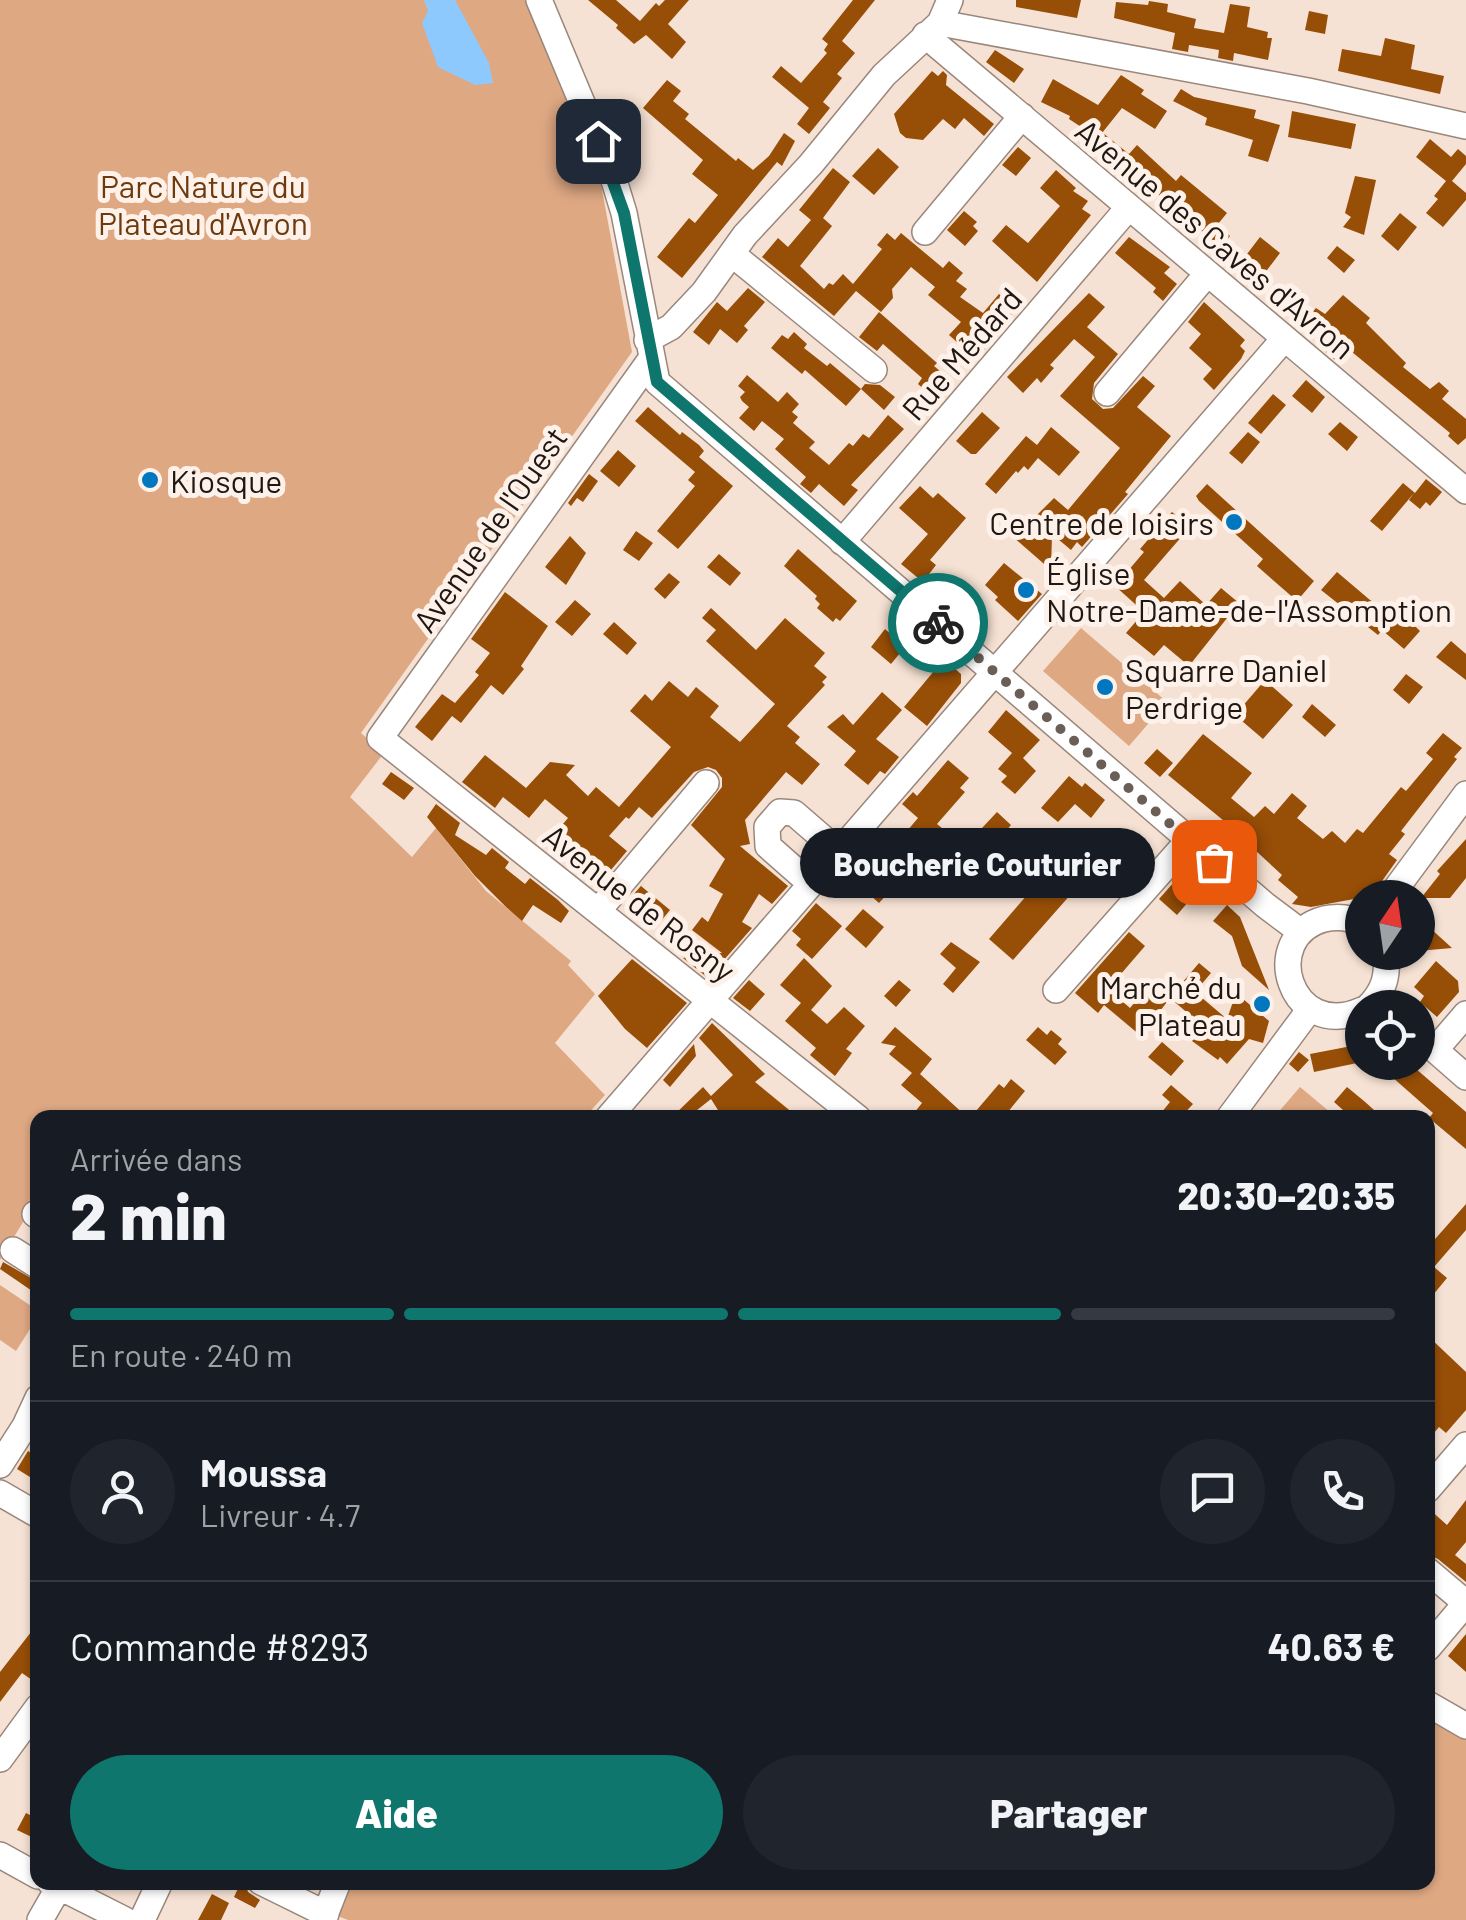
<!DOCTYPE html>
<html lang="fr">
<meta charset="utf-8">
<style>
body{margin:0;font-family:Barlow,sans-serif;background:#20242c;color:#f1f3f6;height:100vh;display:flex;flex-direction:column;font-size:38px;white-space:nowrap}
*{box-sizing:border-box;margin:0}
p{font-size:32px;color:#9ea1a6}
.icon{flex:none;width:55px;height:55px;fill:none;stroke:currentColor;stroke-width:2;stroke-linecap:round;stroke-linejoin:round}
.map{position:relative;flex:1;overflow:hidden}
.drawer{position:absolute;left:30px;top:1110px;width:1405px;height:780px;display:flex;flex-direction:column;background:#171b24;border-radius:20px;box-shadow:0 2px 8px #0004}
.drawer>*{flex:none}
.needle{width:65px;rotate:13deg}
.buttons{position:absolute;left:1345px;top:880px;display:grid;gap:20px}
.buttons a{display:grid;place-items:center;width:90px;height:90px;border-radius:50%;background:#171b24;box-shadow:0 2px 8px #0004;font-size:50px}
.pin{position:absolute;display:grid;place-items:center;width:85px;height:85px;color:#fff;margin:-42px;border-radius:20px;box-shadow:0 5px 15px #0006}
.courier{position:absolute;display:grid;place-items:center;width:100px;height:100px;margin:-50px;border:8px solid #0f766e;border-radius:50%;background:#fff;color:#222;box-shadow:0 2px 12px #0007}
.bubble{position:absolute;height:70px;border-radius:35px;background:#171b24;box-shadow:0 2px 8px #0004;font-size:32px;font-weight:800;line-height:70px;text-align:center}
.head em{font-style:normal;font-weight:800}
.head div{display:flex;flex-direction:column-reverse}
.head{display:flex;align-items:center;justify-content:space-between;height:170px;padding:0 40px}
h1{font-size:65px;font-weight:800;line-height:75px}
.bar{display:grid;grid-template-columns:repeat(4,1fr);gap:15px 10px;align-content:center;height:120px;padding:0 40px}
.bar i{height:12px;border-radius:8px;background:#363941}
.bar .selected{background:#0f766e}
.bar p{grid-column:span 4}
.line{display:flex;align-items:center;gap:25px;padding:0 40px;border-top:2px solid #363941}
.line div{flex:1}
.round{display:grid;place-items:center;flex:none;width:105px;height:105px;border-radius:52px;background:#20242c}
.button{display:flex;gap:20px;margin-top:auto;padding:20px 40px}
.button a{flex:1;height:115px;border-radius:60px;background:#0f766e;color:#fff;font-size:40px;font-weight:800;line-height:115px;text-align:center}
.button a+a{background:#20242c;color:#f1f3f6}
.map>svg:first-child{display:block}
</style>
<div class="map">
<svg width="1466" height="1920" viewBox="0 0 1466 1920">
<rect width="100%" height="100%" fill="#f6e2d4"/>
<path fill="#dea883" d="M0 0H526L600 179 632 352 361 733 384 753 350 797 412 857 436 828 486 891 571 961 568 965 595 994 555 1043 605 1095 584 1118H38L37 1199 0 1260Z
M1081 628 1167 702 1129 746 1043 671Z
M1300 1087 1336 1117 1276 1115Z
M0 1285 37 1310V1318L16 1351 0 1340Z
M1428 1713 1466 1735V1920H348L332 1914 338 1882H1428Z"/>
<path fill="#8ec9fe" d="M424 0H455L489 63 493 83 475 85 438 67 422 23 428 11Z"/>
<path fill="#974e07" d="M588 0H616L640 21 656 3 659 6 665 0H689L668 24 686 42 672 59 646 35 634 44 616 28 618 25Z
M853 0H875L842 41 855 53 837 74 842 78 823 102 830 108 809 134 797 124 809 108 772 77 781 66 801 83 827 53 824 50 828 44 822 39Z
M1016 0H1081L1077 18 1016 7Z
M1149 1 1168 4 1167 12 1196 19 1194 28 1224 33 1230 4 1250 7 1247 27 1268 32 1267 38H1272L1268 60 1234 53 1233 61 1218 58 1219 50 1189 45 1188 52 1172 49 1175 33 1114 18 1116 2 1148 5Z
M1309 11 1328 15 1325 34 1305 30Z
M1385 38 1415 45 1411 69 1444 76 1440 94 1338 71 1342 49 1381 56Z
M995 50 1024 69 1014 83 986 62Z
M932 71 938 76 943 71 947 75 946 85 994 124 984 136 964 118 955 129 943 119 923 140 906 138 900 133 894 114Z
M1121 75 1144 90 1141 94 1167 111 1155 129 1122 108 1098 138 1069 119 1070 116 1041 102 1053 79 1098 105Z
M667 80 681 91 673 101 689 114 685 119 736 161 738 158 753 170 769 156 784 133 795 141 782 166 777 162 682 278 657 257 689 218 695 223 718 195 692 174 703 160 643 108Z
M1181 89 1194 97 1256 110 1254 118 1280 125 1268 162 1248 156 1253 140 1205 125 1207 118 1173 101Z
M1292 111 1356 124 1351 149 1288 137Z
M1103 133 1129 154 1137 145 1176 181 1181 175 1227 213 1218 224 1230 236 1221 247 1095 142Z
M1430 139 1451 157 1458 149 1466 156V164L1452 181 1466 193V200L1443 227 1426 213 1438 199 1434 196 1446 181 1416 157Z
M1018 147 1031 158 1016 176 1002 165Z
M878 148 899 167 874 195 852 176Z
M833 168 850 182 823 218 832 226 800 266 824 289 829 283 833 285 843 274 853 284 882 249 877 245 887 233 895 240 901 233 943 268 949 261 963 273 956 281 967 289 960 297 983 313 999 294 1017 309 990 337 993 339 976 359 949 335 961 322 928 295 935 287 911 267 892 289 893 298 881 312 856 291 834 316 762 257 778 238 788 247 811 220 799 210Z
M1056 170 1076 188 1073 191 1088 201 1082 209 1091 215 1037 282 992 241 1006 225 1028 243 1060 206 1040 188Z
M1355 176 1376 180 1364 235 1343 227 1351 217 1345 213Z
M964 211 977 222 973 226 978 231 965 246 947 230Z
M1400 213 1417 227 1398 251 1381 236Z
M1129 237 1170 267 1164 273 1177 284 1163 301 1153 292 1156 288 1115 253Z
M1260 237 1280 253 1264 274 1244 258Z
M1337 246 1355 260 1344 273 1327 258Z
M748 288 765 302 744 326 748 330 737 343 720 329 709 345 693 332 717 302 727 311Z
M1089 293 1105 307 1087 327 1118 354 1094 383 1092 399 1103 409 1113 408 1143 376 1155 386 1137 407 1171 436 1125 492 1128 494 1082 547 1077 542 1071 550 1052 534 1051 570 1005 530 1016 517 1026 526 1054 498 1068 510 1120 448 1060 396 1095 357 1074 339 1050 365 1054 368 1041 383 1037 378 1023 393 1007 377Z
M1343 295 1370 318 1366 323 1406 363 1403 367 1430 389 1439 382 1449 391 1442 399 1466 419V438L1458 445 1448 436 1450 433 1346 347 1335 360 1326 352 1322 322 1314 333 1303 323 1316 308 1325 314Z
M1204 302 1245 340 1240 346 1245 351 1241 359 1214 390 1203 379 1212 369 1189 348 1201 334 1188 322Z
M879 312 937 363 934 366 953 382 937 401 918 384 922 378 883 344 877 351 859 337Z
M794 332 807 344 804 348 827 366 830 363 861 389 865 384 880 385 895 397 884 410 861 389 846 406 805 370 802 374 771 348 782 335 788 339Z
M747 375 778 402 787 392 799 404 792 412 798 417 793 423 815 442 809 448 829 465 849 443 853 446 863 434 869 438 888 415 904 429 851 485 858 490 844 506 819 484 811 493 800 484 806 477 775 449 784 439 762 421 754 431 739 418 749 407 742 401 740 397 745 392 738 386Z
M1306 380 1325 397 1312 413 1292 396Z
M1273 394 1286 405 1261 434 1248 423Z
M648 407 680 435 682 432 699 445 704 451 699 457 733 486 678 549 657 531 695 486 688 480 695 472 635 421Z
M982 412 1000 428 976 454H971L956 441Z
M1340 422 1358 437 1347 451 1328 434Z
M1051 427 1080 452 1059 476 1038 458 1028 470 1024 466 1018 473 1016 471 996 494 985 484 1026 436 1037 445Z
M1248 432 1260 442 1242 464 1229 453Z
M618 450 636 466 619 487 600 471Z
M589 474 598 481 583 502 577 498 571 506 568 503Z
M1426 479 1442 492 1430 506 1426 502 1420 509 1409 500 1414 493 1382 531 1370 521 1403 483 1415 493Z
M1207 484 1314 581 1297 601 1257 566 1263 559 1199 501 1196 496Z
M920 486 933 498 938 493 966 518 930 560 936 565 923 582 901 564 928 534 899 508Z
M1172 512 1190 527 1144 580 1164 598 1180 581 1206 605 1221 588 1239 603 1189 666 1164 645 1154 656 1126 633 1144 612 1115 586 1144 552 1140 549Z
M636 531 653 543 639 561 623 550Z
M570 536 586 553 566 585 545 567Z
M798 549 857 601 840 621 836 618 833 622 817 608 820 604 815 599 817 596 784 566Z
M719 554 741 573 730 586 707 567Z
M1004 563 1042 594 1018 621 995 600 998 597 985 585Z
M1337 572 1370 600 1379 605 1381 603 1399 618 1408 608 1420 618 1414 625 1420 631 1404 649 1382 630 1378 635 1321 590Z
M669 573 680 582 665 599 654 589Z
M505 592 548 626 521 666 524 669 503 695 491 685 461 723 452 716 432 741 415 727 442 694 455 703 479 675 475 672 490 653 471 639Z
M575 600 591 614 572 636 555 622Z
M711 608 756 650 785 618 825 653 814 666 827 677 822 682 825 685 787 726 800 737 795 743 820 764 802 785 786 772 745 820 750 844 740 846 788 886 772 904 759 894 742 922 752 928 708 978 683 958 722 953 692 930 702 917 708 922 723 894 709 886 725 859 691 825 722 787V778L716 770 708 767 694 772 652 818 639 807 629 819 626 817 609 836 627 851 605 877 585 861 581 866 551 838 568 818 545 799 529 818 503 797 495 808 462 782 485 755 526 788 550 762 575 765 566 775 588 796 596 787 619 807 671 747 630 711 645 694 652 701 669 681 688 697 696 687 719 706 710 717 740 742 775 704 706 641 716 630 702 618Z
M614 622 637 643 627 655 603 634Z
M885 629 905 647 891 664 871 647Z
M1451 641 1466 654V680L1436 657Z
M944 659 961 674V683L927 726 904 707Z
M1406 674 1423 687 1409 704 1393 690Z
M1265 680 1293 705 1263 739 1235 715Z
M882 692 902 710 876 739 899 757 885 774 880 771 868 785 844 765 856 751 827 727 843 714 853 725Z
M1312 704 1336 725 1325 737 1302 717Z
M1006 710 1040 740 1023 758 1036 771 1015 794 1001 782 1007 776 998 769 1012 753 988 732Z
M1443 733 1462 748 1454 757 1457 759 1401 831 1405 834 1389 854 1397 860 1375 891 1354 899 1311 907 1292 904 1298 897 1278 880 1282 875 1255 850 1257 848 1168 775 1203 734 1252 773 1231 798 1254 817 1265 806 1274 814 1292 793 1307 806 1297 818 1323 839 1332 831 1345 843 1357 829 1363 833 1401 787 1406 791 1433 759 1426 753Z
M1157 749 1173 763 1160 777 1144 763Z
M948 760 969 778 960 788 965 792 937 824 948 833 915 870 912 867 879 903 863 889 910 833 907 831 918 818 902 804 913 792 917 796Z
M391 772 414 788 404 800 382 784Z
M1069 776 1082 787 1085 783 1105 800 1091 818 1075 804 1058 822 1041 808Z
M436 804 460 823 455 835 486 855 492 848 509 862 505 868 525 884 530 878 558 900 569 911 561 923 533 905 522 921 506 907 475 876 427 817Z
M997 812 1011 825 1006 831 1022 845 1013 855 982 828Z
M1466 839V878L1450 898H1421L1440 874 1437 871Z
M1113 847 1139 870 1124 888 1097 864Z
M1047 872 1072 893 1013 960 989 939Z
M1182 873 1200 888 1177 915 1159 899Z
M646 880 641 886 670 910 656 927 626 903 621 909Z
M816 903 842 926 812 959 796 945 801 939 792 931Z
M1227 905 1240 917 1269 990 1242 966 1232 936 1213 921Z
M863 909 884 927 866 948 845 929Z
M1418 917 1452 948 1418 951Z
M1129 932 1145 946 1108 989 1130 1008 1152 982 1170 997 1199 963 1211 973 1195 992 1227 1019 1236 993 1269 1021 1263 1043 1249 1039 1227 1064 1220 1057 1218 1060 1192 1041 1204 1027 1170 998 1141 1036 1104 1005 1098 1013 1075 993Z
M951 942 980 962 953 993 943 984 956 968 940 954Z
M804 958 832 986 811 1010 827 1024 844 1007 865 1026 846 1049 852 1053 835 1076 810 1055 816 1048 785 1021 801 1003 780 985Z
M632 959 687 1003 647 1048 625 1029 598 996Z
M1436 961 1458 981 1459 992 1437 1017 1420 1002 1424 996 1414 987Z
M749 980 765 994 750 1011 733 998Z
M899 980 911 990 896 1007 884 996Z
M712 1023 765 1074 755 1082 799 1118H723L711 1099 687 1118H671L703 1087 711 1096 733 1075 699 1038Z
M895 1027 932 1059 920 1074 968 1118H910L922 1103 901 1085 912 1073 889 1054 896 1046 881 1043Z
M1038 1027 1047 1035 1051 1030 1062 1039 1058 1044 1067 1052 1055 1065 1026 1040Z
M1162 1042 1184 1061 1171 1076 1148 1057Z
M694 1044 696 1056 670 1087 663 1080Z
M1362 1044V1062L1314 1072 1310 1054Z
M1299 1052 1309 1060 1298 1072 1289 1064Z
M1375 1062H1408L1466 1112V1149L1429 1118 1433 1113Z
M1011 1079 1025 1091 1003 1118H970L999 1084 1004 1088Z
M1171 1085 1193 1104 1180 1118H1157L1170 1102 1162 1095Z
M1347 1087 1364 1101 1383 1118H1352L1334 1102Z
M1466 1204V1230L1434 1267 1447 1278 1428 1301V1247Z
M3 1262 38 1282V1295L0 1269Z
M1428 1336 1466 1372V1410L1446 1433 1439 1427 1428 1440Z
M28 1451 38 1457V1482L17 1469Z
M1466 1500V1542L1455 1555 1466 1564V1582L1438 1559 1428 1555V1508L1447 1525Z
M38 1623V1672L32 1680 22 1673 0 1702V1672Z
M1466 1634V1672L1448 1656Z
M26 1813 38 1819V1840L17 1830Z
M241 1882H245L248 1892 260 1900 255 1908 234 1897Z
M212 1894 229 1903 221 1920H198Z"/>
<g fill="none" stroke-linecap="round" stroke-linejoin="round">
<g stroke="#9a877b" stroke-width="28">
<path id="minor" d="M539 0 613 177 624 213 657 382 1265 905 1301 932
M940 23 1308 91 1466 126
M925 35 1466 491
M925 232 1022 116
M732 254 874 370
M647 340 671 327 704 292 745 235 811 164 884 75 940 23 950 0
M651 359 380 738 858 1118
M1107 393 1207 274
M842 542 1129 207
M811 884 768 846 767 827 780 812 794 813 839 852
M1389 898 1466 794
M598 911 706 783
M1362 924C1350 917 1338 916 1324 919 1258 937 1290 1042 1362 1010
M1056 990 1189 840
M1367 1008C1385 991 1388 975 1386 952
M1418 1035 1466 1077
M1435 1050 1466 1014
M608 1118 1284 339
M1229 1118 1310 1009
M35 1214 38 1216
M13 1250 38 1266
M0 1465 25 1426 38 1398
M1428 1489 1466 1445
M0 1493 38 1515
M1428 1571 1466 1603
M1428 1648 1466 1603
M1428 1704 1466 1726
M0 1759 38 1707
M0 1855 38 1876
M50 1882 125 1920
M261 1882 326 1914
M40 1920 59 1887
M142 1920 160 1882
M323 1920 338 1882"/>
</g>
<use href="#minor" stroke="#fff" stroke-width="25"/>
</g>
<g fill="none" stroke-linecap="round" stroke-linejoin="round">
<path stroke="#6a5e56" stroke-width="10" stroke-dasharray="0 18" d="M938 623 1214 862"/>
<path stroke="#0f766e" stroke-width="12" d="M598 141 624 213 657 382 938 623"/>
</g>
<g fill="#0177c0" stroke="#fdf1e9" stroke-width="4">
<circle cx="150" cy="480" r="10"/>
<circle cx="1234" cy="522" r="10"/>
<circle cx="1026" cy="590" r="10"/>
<circle cx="1105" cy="687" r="10"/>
<circle cx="1262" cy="1004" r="10"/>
</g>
<g text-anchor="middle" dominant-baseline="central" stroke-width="10" stroke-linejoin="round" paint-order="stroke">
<g font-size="32" fill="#6d3a0e" stroke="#fdf1e9">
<text x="203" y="185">Parc Nature du<tspan x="203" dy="37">Plateau d'Avron</tspan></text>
</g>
<g font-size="32" fill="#1e1712" stroke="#fdf1e9">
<text transform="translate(1216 238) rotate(40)">Avenue des Caves d'Avron</text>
<text transform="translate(961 353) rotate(-49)">Rue Médard</text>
<text transform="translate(489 529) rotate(-55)">Avenue de l'Ouest</text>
<text transform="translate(640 902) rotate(38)">Avenue de Rosny</text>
</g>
<g font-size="32" fill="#1e1712" stroke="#fdf1e9" text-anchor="start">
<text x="170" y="480">Kiosque</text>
<text x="1214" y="522" text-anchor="end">Centre de loisirs</text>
<text x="1046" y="572">Église<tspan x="1046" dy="37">Notre-Dame-de-l'Assomption</tspan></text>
<text x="1125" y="669">Squarre Daniel<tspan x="1125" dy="37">Perdrige</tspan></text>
<text x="1242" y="986" text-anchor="end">Marché du<tspan x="1242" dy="37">Plateau</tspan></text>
</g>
</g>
</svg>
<div class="buttons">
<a><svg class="needle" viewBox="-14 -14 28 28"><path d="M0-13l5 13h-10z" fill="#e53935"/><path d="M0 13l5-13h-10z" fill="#9ea1a6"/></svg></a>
<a><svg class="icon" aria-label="locate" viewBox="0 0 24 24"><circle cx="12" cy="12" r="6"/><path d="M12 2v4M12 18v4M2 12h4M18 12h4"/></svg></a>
</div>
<div class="pin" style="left:1214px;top:862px;background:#ea580c"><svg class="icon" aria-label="bag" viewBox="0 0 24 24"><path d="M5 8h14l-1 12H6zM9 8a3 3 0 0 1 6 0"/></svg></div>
<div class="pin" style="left:598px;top:141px;background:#1f2937"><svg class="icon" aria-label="home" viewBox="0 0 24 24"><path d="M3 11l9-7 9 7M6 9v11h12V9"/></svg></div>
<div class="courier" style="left:938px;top:623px"><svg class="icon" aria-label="bike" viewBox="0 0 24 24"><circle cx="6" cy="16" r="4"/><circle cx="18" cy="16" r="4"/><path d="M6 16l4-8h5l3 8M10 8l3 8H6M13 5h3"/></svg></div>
<div class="bubble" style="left:800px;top:828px;width:355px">Boucherie Couturier</div>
<section class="drawer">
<div class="head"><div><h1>2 min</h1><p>Arrivée dans</p></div><em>20:30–20:35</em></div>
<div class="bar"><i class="selected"></i><i class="selected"></i><i class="selected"></i><i></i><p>En route · 240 m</p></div>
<div class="line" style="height:180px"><a class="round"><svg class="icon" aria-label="person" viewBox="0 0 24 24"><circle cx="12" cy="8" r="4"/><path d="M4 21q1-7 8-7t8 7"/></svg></a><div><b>Moussa</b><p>Livreur · 4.7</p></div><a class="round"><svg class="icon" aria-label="chat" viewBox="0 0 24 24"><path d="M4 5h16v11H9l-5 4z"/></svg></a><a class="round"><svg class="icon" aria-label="phone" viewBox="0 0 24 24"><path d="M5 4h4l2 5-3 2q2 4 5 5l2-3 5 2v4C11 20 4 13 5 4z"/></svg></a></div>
<div class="line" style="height:130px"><div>Commande #8293</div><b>40.63 €</b></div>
<div class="button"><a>Aide</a><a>Partager</a></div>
</section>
</div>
